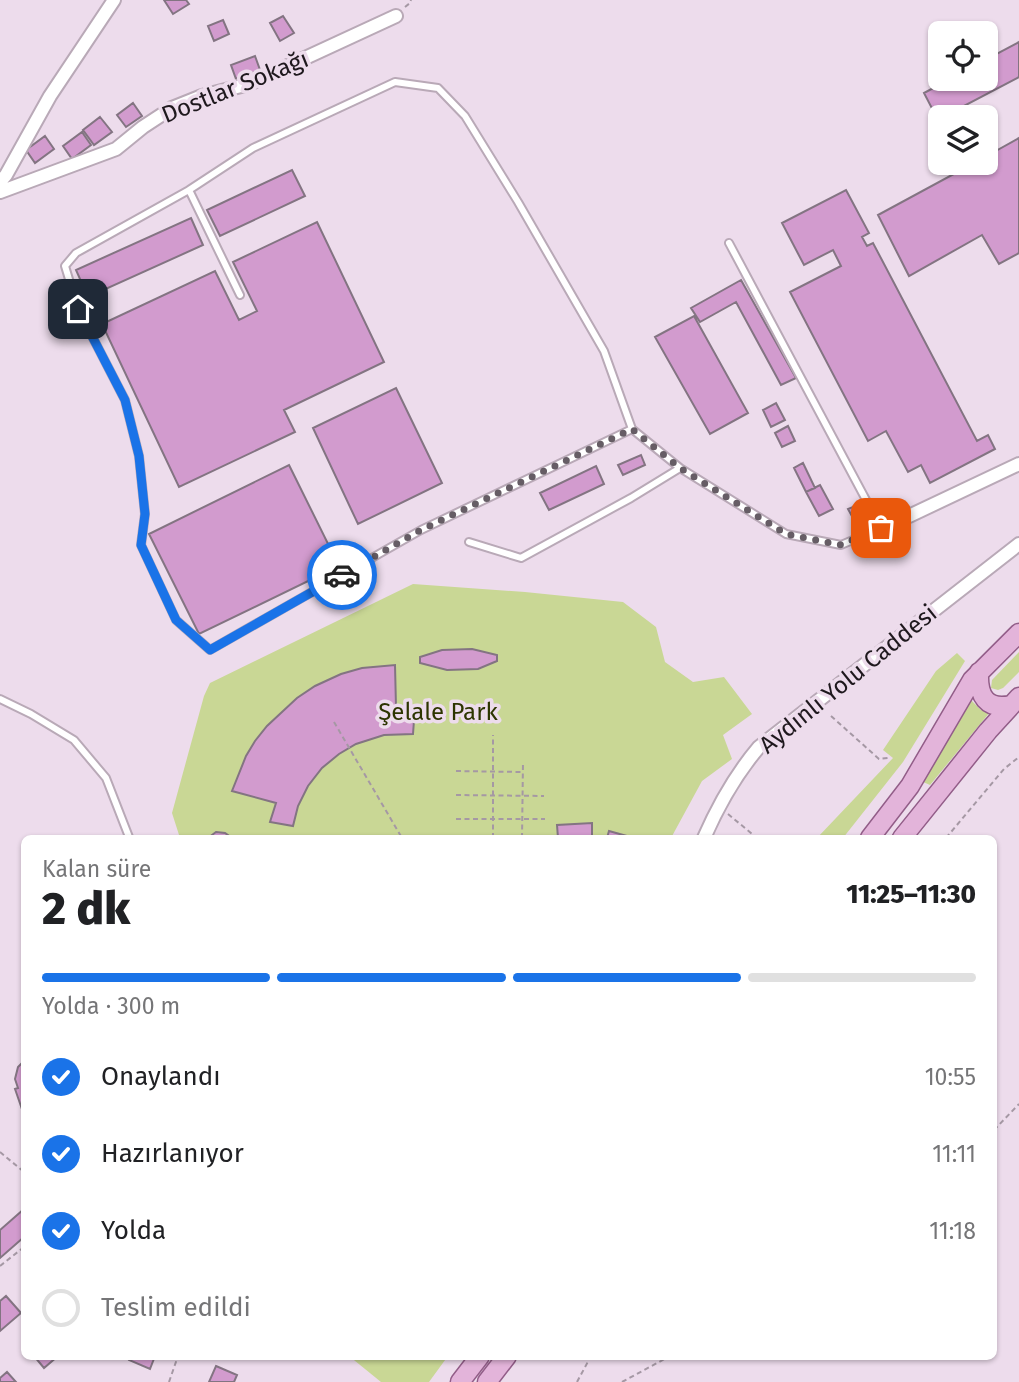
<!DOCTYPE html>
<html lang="tr">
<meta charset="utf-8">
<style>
body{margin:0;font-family:"Fira Sans",sans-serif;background:#f6f6f6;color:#202124;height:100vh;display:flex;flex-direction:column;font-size:26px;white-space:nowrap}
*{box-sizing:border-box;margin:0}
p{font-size:23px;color:#757577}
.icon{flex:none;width:38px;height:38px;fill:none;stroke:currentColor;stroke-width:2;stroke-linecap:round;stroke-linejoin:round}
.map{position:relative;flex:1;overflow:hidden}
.side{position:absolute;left:21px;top:835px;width:976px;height:525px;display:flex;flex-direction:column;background:#fff;border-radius:10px;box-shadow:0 2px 5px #0004}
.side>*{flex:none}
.controls{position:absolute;left:928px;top:21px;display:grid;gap:14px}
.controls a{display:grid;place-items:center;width:70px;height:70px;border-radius:10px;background:#fff;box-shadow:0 2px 5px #0004;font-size:35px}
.pin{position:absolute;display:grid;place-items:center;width:60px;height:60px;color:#fff;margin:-30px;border-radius:14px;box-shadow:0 4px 10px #0006}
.courier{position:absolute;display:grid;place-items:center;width:70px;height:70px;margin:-35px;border:5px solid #1a73e8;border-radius:50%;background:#fff;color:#222;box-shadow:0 2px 9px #0007}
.overview em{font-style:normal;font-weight:800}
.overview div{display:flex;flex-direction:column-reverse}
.overview{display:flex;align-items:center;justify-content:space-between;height:119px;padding:0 21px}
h1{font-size:46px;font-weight:800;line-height:52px}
.bar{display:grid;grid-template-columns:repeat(4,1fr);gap:10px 7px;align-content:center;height:84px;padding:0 21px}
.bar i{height:9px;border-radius:5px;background:#e0e0e0}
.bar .on{background:#1a73e8}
.bar p{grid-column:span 4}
ol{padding:0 21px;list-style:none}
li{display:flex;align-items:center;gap:21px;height:77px}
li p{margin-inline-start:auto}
li .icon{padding:7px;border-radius:50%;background:#1a73e8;color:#fff;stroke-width:4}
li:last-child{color:#757577}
li i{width:38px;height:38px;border:4px solid #e0e0e0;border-radius:50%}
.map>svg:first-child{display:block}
</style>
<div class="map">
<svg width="1019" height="1382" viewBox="0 0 1019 1382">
<rect width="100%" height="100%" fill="#eddcec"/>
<path fill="#c9d795" d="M413 584 525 592 623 602 656 627 665 662 693 682 724 677 752 714 723 735 732 759 702 781 671 838H180L172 813 204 696 210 683Z
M1019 652V672L1003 688 998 690 991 688 992 680Z
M957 653 965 661 903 762 843 838H817L893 758 883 750 936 671Z
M971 700 981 710 990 712 930 785 923 782Z
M349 1356H448L429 1382H381Z"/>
<path fill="#d29bce" stroke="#837482" stroke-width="2" d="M164 0H186L189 4 173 14Z
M283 16 294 33 280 41 270 23Z
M223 20 229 34 214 41 208 26Z
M1019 42V77L943 117H940L938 120 924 93 950 79H985V60Z
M255 56 260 70 236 79 231 65Z
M133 103 142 116 126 127 117 115Z
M100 117 112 132 94 145 83 130Z
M82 132 91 145 72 159 63 146Z
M45 136 54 149 35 163 26 150Z
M1019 138V253L999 264 982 235 909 276 878 215 974 163H985V157Z
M292 170 305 196 220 236 207 210Z
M846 190 869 233 862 237 867 246 873 243 977 441 988 435 995 449 930 483 921 465 908 472 886 431 868 441 790 292 841 266 833 250 804 265 782 223Z
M191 218 203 245 88 297 76 270Z
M317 222 384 362 284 410 295 432 179 487 102 324 215 271 239 320 257 311 233 262Z
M741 280 796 378 781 385 736 302 700 322 691 308Z
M694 316 748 413 710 434 655 337Z
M396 388 442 483 358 524 313 428Z
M776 403 785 420 771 427 763 410Z
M788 426 795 441 782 447 775 433Z
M641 455 645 465 623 475 618 465Z
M803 463 815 488 806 492 794 468Z
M289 465 339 566 199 634 149 534Z
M596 466 604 484 549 510 540 493Z
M820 485 833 509 819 516 806 492Z
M858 505 863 515 854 520 848 509Z
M472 649 497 655V661L478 669 447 670 420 663V657L442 650Z
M395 665 396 707H415L413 734 384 735 356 744 339 754 322 768 308 786 298 806 293 826 270 822 276 803 232 791 246 756 255 741 267 726 297 698 315 686 341 674 362 668Z
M592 823V838H558L557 825Z
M609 831 634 838H607Z
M216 832 225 833 232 838H208Z
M24 1061V1115L15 1089 18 1088 15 1079 18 1067Z
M24 1209V1237L0 1258V1230Z
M6 1296 21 1313 0 1331V1301Z
M34 1356H58L44 1368Z
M130 1356H155L150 1369 129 1360Z
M216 1366 237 1375 234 1382H209Z
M7 1372 16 1382H0V1378Z"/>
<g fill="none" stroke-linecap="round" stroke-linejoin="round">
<g stroke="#b9a9b7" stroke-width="10">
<path id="service" d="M189 190 240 295
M729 243 881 528
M632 429 421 530 210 650 176 620 141 545 145 514 139 456 125 400 78 309 65 266 76 253 189 190 253 148 395 82 438 88 465 116 518 202 604 351 632 429 680 468
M469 542 521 558 631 498 680 468 786 534 841 545 909 516
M0 699 31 714 74 740 106 778 129 837"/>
</g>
<g stroke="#b9a9b7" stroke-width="16">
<path id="minor" d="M0 182 6 175 50 96 114 0
M0 192 116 149 143 127 172 108 202 96 249 84 396 16
M909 516 1019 464
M704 838C718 806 736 774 759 747L1019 544"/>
</g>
<g stroke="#925d88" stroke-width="21">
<path id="primary" d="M979 672C978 696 986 710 1011 705
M870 838 910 786 972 680 1019 633
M902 838 988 731 1019 697
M460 1382 480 1356
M487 1382 507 1356"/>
</g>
<path stroke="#a598a4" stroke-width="2" stroke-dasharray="5 3.5" stroke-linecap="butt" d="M405 7 410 3 411 0
M831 716 879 759 888 758
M334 722 402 838
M456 771 521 772
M456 795 544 796
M728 814 757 838
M456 819H545
M493 838V735
M522 838 523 762
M946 838 1004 769 1019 757
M994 1130 1019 1104
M0 1152 24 1172
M0 1266 24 1247
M169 1382 178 1356
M577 1382 591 1356
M622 1382 670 1356"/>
<use href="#service" stroke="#fff" stroke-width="6"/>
<use href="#minor" stroke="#fff" stroke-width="12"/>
<use href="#primary" stroke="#e3b4da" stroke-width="18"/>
</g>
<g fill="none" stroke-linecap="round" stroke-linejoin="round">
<path stroke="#665d65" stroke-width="7" stroke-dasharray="0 12.6" d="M342 575 421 530 632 429 680 468 786 534 841 545 881 528"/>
<path stroke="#1a73e8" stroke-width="9" d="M78 309 125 400 139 456 145 514 141 545 176 620 210 650 342 575"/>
</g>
<g text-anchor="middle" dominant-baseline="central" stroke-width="7" stroke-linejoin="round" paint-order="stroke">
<g font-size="24" fill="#1e181d" stroke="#eddcec">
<text transform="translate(235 87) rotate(-22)">Dostlar Sokağı</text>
<text transform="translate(848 679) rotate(-39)">Aydınlı Yolu Caddesi</text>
</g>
<g font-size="24" fill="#2d3500" stroke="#eddcec">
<text x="438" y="712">Şelale Park</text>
</g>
</g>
</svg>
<div class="controls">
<a><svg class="icon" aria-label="locate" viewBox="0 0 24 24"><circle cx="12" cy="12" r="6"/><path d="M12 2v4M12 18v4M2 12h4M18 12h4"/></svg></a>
<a><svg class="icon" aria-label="layers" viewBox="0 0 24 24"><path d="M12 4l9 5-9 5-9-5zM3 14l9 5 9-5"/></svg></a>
</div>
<div class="pin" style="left:881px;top:528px;background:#ea580c"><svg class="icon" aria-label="bag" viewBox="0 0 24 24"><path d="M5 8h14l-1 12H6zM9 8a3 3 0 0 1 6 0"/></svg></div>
<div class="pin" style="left:78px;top:309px;background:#1f2937"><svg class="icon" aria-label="home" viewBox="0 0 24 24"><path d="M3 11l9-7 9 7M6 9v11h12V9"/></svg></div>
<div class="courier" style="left:342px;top:575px"><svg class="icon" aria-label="car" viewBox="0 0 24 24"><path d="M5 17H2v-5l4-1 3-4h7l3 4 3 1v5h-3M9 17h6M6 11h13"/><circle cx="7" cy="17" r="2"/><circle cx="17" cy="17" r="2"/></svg></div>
<section class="side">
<div class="overview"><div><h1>2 dk</h1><p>Kalan süre</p></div><em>11:25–11:30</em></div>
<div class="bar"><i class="on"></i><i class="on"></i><i class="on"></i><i></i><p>Yolda · 300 m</p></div>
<ol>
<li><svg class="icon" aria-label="check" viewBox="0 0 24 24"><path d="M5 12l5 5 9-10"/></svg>Onaylandı<p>10:55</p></li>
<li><svg class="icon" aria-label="check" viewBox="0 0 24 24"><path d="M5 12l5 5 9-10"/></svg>Hazırlanıyor<p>11:11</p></li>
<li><svg class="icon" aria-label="check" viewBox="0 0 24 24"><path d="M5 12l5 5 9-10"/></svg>Yolda<p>11:18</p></li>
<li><i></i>Teslim edildi</li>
</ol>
</section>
</div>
